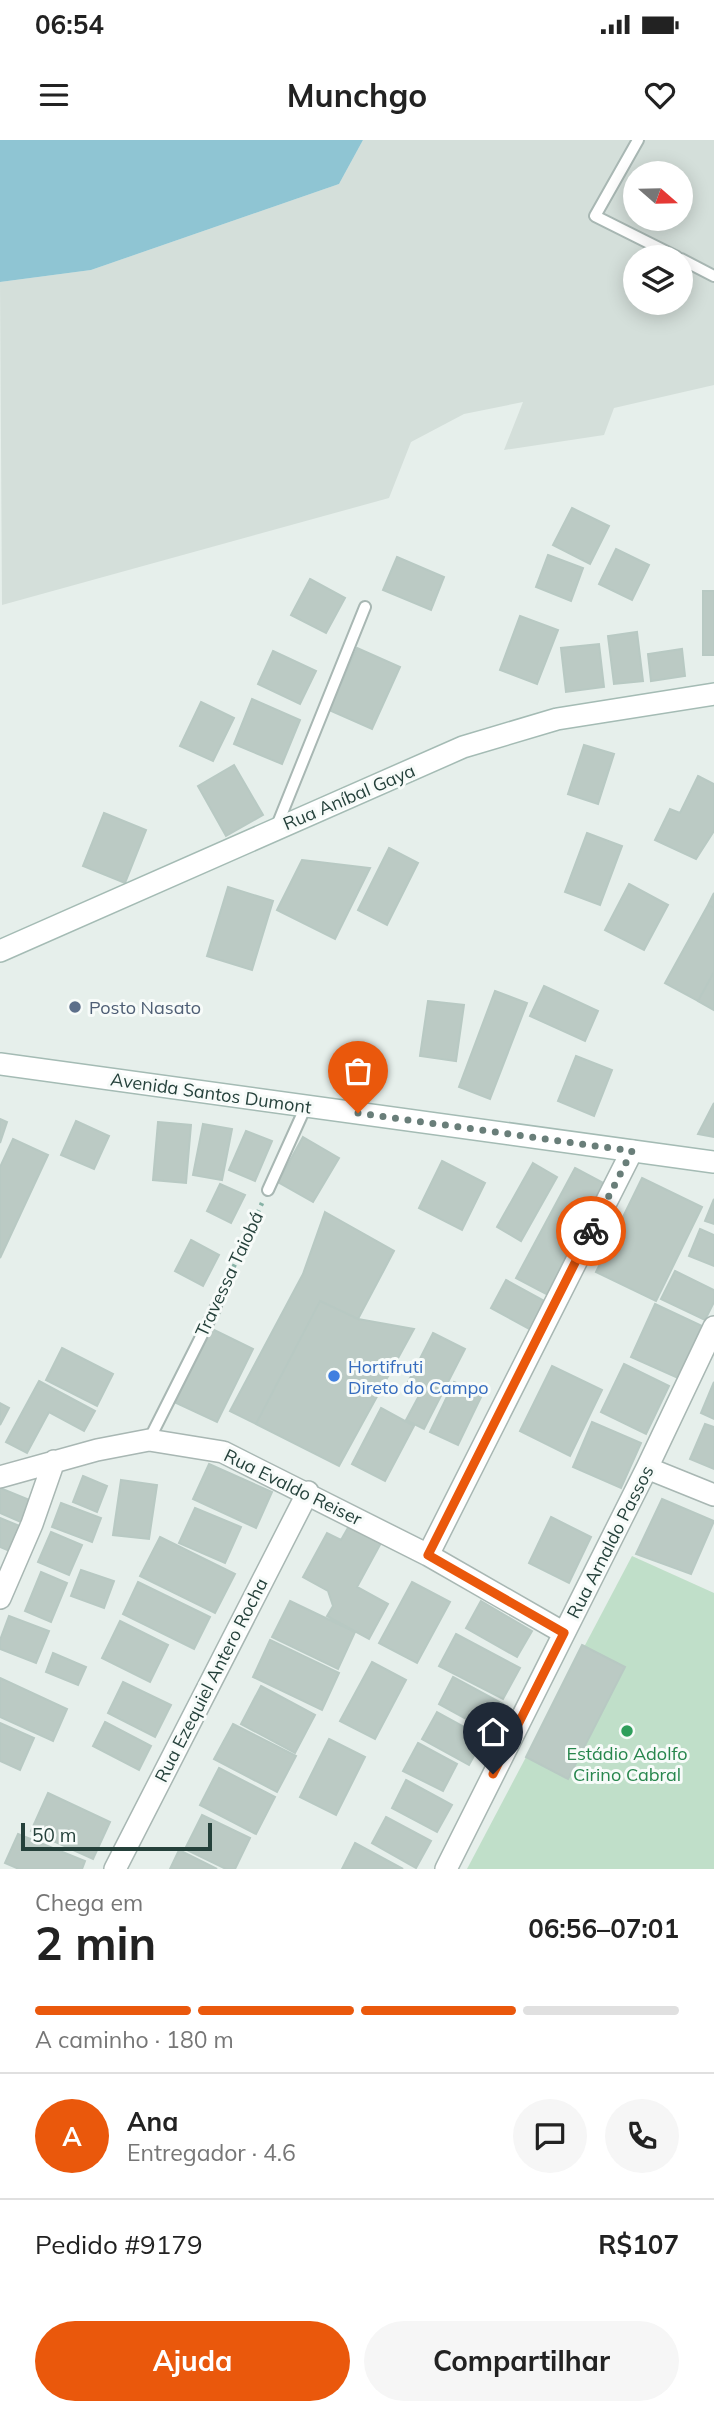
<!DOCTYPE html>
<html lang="pt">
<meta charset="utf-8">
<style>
body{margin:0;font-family:Mulish,sans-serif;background:#f6f6f6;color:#222;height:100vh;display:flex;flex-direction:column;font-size:26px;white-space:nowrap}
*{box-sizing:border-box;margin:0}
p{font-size:23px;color:#767676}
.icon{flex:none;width:38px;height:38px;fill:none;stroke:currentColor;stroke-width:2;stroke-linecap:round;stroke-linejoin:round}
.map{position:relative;height:1729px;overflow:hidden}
.panel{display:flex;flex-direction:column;background:#fff;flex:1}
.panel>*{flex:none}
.needle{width:46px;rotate:110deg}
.buttons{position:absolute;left:623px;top:21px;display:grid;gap:14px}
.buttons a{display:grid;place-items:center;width:70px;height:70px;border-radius:50%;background:#fff;box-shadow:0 4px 18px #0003;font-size:35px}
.scale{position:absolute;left:21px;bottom:18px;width:191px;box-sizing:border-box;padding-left:7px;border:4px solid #25413b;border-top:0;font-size:19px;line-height:24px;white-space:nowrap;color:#25413b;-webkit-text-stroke:5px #f7fbf9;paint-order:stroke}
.pin{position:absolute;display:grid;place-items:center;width:60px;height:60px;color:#fff;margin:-72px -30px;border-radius:50% 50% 50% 0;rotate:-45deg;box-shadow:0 0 7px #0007}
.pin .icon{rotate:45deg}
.courier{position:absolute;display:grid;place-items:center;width:70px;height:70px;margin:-35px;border:5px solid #ea580c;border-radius:50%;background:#fff;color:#222;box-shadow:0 2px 9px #0007}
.head em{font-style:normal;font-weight:700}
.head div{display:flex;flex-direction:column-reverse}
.head{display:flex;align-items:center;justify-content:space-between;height:119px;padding:0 35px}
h1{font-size:46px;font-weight:700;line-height:52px}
.bar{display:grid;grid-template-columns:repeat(4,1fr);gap:10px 7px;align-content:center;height:84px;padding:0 35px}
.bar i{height:9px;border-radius:5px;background:#e0e0e0}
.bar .current{background:#ea580c}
.bar p{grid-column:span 4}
.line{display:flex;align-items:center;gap:18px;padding:0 35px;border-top:2px solid #e0e0e0}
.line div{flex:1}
.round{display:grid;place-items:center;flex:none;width:74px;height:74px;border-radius:37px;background:#f6f6f6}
.cta{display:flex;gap:14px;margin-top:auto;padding:14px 35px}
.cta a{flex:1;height:80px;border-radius:42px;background:#ea580c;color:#fff;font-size:28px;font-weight:700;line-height:80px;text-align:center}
.cta a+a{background:#f6f6f6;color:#222}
.status{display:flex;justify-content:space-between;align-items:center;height:49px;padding:0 35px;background:#fff;direction:ltr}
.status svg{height:19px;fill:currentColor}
header{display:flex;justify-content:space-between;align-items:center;height:91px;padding:0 35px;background:#fff;font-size:32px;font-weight:700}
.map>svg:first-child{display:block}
</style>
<div class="status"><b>06:54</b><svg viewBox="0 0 49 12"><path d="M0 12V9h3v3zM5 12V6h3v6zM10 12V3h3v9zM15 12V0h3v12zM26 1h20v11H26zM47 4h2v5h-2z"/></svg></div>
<header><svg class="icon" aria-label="menu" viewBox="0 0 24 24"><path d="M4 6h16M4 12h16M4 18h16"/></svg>Munchgo<svg class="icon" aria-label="heart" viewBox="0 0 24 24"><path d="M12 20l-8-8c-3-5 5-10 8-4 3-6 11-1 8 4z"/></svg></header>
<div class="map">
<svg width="714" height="1729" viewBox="0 0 714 1729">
<rect width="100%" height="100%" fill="#e6efeb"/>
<path fill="#d4dfda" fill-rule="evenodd" d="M363 0H714V245L614 268 604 295 504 310 523 262 464 274 411 302 389 358 2 465 0 142 91 130 339 44ZM635 33H681V79H635ZM635 117H681V163H635Z"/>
<path fill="#c0dfc9" d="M632 1416 714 1453V1729H467Z"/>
<path fill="#8fc5d3" d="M0 0H363L339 44 91 130 0 142Z"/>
<path fill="#bbcac4" stroke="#b8c9c3" stroke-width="2" d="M572 368 609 386 590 424 553 405Z
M616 409 649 425 632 460 599 444Z
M548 415 583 428 571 461 536 447Z
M397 417 444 437 431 470 383 450Z
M310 439 345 458 326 493 291 475Z
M703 451H714V515H703Z
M520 476 558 490 537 544 500 530Z
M637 492 643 541 614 544 608 496Z
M599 504 604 547 566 552 561 508Z
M357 508 400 527 372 589 329 570Z
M682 509 685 536 651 541 648 514Z
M273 511 316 531 300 564 258 544Z
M252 559 300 580 282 624 234 604Z
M201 562 234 578 213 621 180 606Z
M584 605 614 614 598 664 568 654Z
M234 625 263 675 226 696 198 646Z
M698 636 714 644V691L696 719 655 700 670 669 680 673Z
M104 673 146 690 125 743 83 726Z
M587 693 622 706 600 765 565 752Z
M389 708 418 723 387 785 358 770Z
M302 720 370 728 335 799 277 770Z
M629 744 668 765 644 810 605 790Z
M228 747 273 761 252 830 207 816Z
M714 753V768L708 765Z
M708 765 714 768V832L698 861 665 843Z
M714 832V870L698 861Z
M544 846 598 871 585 901 530 876Z
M495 851 527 863 490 959 459 947Z
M428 861 464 865 456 921 420 916Z
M576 916 612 930 594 976 558 961Z
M714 963V997L698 994Z
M0 979 7 982 0 1003Z
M76 981 109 996 94 1029 61 1015Z
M158 982 191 985 186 1043 153 1040Z
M203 984 232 989 222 1040 193 1035Z
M246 991 272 1001 255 1041 229 1030Z
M303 997 339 1018 313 1062 278 1042Z
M13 999 48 1015 0 1118V1027Z
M442 1021 485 1043 462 1090 419 1068Z
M533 1023 557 1037 521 1101 497 1087Z
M575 1028 607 1045 548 1155 516 1138Z
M642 1038 702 1067 656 1161 596 1132Z
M220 1044 245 1055 231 1083 207 1071Z
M714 1059V1084L705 1081Z
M325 1072 394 1111 358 1179 320 1161 256 1284 230 1271 303 1134Z
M700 1089 714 1095V1126L689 1116Z
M191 1100 219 1115 203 1146 175 1131Z
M675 1131 714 1150V1162L705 1180 661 1159Z
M506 1140 546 1162 531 1190 491 1168Z
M320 1161 358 1179 414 1189 339 1326 256 1284Z
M655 1164 702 1186 678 1238 631 1217Z
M208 1187 253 1209 217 1282 172 1261Z
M433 1193 465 1209 424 1289 406 1280 421 1252 407 1244Z
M62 1208 113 1234 97 1266 46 1240Z
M624 1224 669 1246 646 1294 601 1272Z
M552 1226 602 1250 570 1316 520 1291Z
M39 1241 95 1271 84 1291 49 1272 27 1313 6 1302Z
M454 1242 482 1255 458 1305 430 1292Z
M714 1242V1279L701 1273Z
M0 1263 9 1268 0 1285Z
M381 1268 414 1286 385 1341 352 1324Z
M592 1282 641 1303 621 1348 573 1327Z
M705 1284 714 1287V1329L690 1319Z
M209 1324 272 1352 256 1388 193 1359Z
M83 1336 107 1346 97 1372 73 1362Z
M121 1340 157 1345 149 1399 113 1395Z
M0 1348 32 1361 23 1383 0 1373Z
M662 1359 714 1381 691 1434 636 1414Z
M61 1363 101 1378 92 1402 52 1387Z
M195 1368 241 1387 225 1423 179 1403Z
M551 1377 591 1397 569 1443 529 1423Z
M0 1378 22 1387 12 1412 0 1407Z
M349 1386 381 1403 357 1447 388 1464 369 1499 327 1476 333 1466 328 1451 303 1437 327 1393 341 1400Z
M51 1392 82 1405 69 1435 38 1422Z
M160 1397 235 1434 215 1473 140 1436Z
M81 1430 114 1441 104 1468 71 1456Z
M41 1432 67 1443 51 1482 25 1471Z
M138 1442 210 1477 194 1509 123 1474Z
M412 1442 450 1462 417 1523 379 1503Z
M290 1461 355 1492 338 1529 272 1497Z
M481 1461 532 1491 517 1517 466 1488Z
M9 1476 49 1491 36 1523 0 1509V1500Z
M120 1481 168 1505 150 1542 102 1518Z
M456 1494 520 1528 503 1559 439 1526Z
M270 1500 339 1533 322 1570 253 1537Z
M582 1505 625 1527 568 1639 526 1617Z
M53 1513 86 1527 78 1545 46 1532Z
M372 1522 406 1540 375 1599 340 1581Z
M453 1537 503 1564 488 1591 439 1564Z
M0 1538 67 1569 53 1601 0 1577Z
M123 1542 171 1565 155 1597 108 1573Z
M261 1546 315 1575 295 1613 241 1584Z
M437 1572 484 1598 469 1625 422 1599Z
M105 1582 151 1606 139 1630 93 1606Z
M0 1583 34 1598 20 1630 0 1621Z
M233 1584 296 1616 277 1652 214 1619Z
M329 1599 365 1617 336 1675 300 1657Z
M418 1603 457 1624 443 1651 403 1631Z
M219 1628 275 1657 256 1694 200 1665Z
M406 1640 452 1665 437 1692 392 1668Z
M48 1653 110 1682 93 1719 31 1691Z
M202 1675 250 1698 235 1729H226L185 1709Z
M386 1677 431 1701 416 1728 372 1703Z
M18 1694 85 1721 82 1729H19L5 1723Z
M355 1703 403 1729H342Z
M179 1710 217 1729H170Z"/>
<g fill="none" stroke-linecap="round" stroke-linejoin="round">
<g stroke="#a8b7b3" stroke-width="14">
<path id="service" d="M638 0 595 76 677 117
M681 119 714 136
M276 688 365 467
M268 1050 306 966
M149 1300 216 1167"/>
</g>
<g stroke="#a8b7b3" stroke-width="24">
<path id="minor" d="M647 1328 714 1355
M0 1337 97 1310 149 1300 223 1312 428 1415 564 1493
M428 1415 632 1011
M0 1458 32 1384 54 1321
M115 1729 308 1352
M446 1729 647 1328 714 1187"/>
</g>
<g stroke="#a4bbb4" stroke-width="24">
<path id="secondary" d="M0 811 463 607 557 579 714 554
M0 924 714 1022"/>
</g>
<path stroke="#87b2a6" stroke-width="4.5" stroke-dasharray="3.5 5" stroke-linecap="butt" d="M223 1151 262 1063"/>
<use href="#service" stroke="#fff" stroke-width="10"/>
<use href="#minor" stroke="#fff" stroke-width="21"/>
<use href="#secondary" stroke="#fff" stroke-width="21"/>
</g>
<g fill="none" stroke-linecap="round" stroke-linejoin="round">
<path stroke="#697e79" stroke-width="7" stroke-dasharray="0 12.6" d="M358 973 632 1011 591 1091"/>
<path stroke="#ea580c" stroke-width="9" d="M493 1634 564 1493 428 1415 591 1091"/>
</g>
<circle fill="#5c6f8a" stroke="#f7fbf9" stroke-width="2.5" cx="75" cy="867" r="7"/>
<circle fill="#3f7fe0" stroke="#f7fbf9" stroke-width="2.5" cx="334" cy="1236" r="7"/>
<circle fill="#2e9e5b" stroke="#f7fbf9" stroke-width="2.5" cx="627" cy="1591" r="7"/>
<g text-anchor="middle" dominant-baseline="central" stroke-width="6" stroke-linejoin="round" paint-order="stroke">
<g font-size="18" fill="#25413b" stroke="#f7fbf9">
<text transform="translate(349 657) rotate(-23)">Rua Aníbal Gaya</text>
<text transform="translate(211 953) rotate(8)">Avenida Santos Dumont</text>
<text transform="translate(229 1134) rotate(-65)">Travessa Taiobá</text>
<text transform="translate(293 1347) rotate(26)">Rua Evaldo Reiser</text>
<text transform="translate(610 1402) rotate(-63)">Rua Arnaldo Passos</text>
<text transform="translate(211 1540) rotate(-63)">Rua Ezequiel Antero Rocha</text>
</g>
<g font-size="18" fill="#4e5e75" stroke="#f7fbf9" text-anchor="start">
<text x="89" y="867">Posto Nasato</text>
</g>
<g font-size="18" fill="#366cbe" stroke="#f7fbf9" text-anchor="start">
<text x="348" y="1226">Hortifruti<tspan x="348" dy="21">Direto do Campo</tspan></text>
</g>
<g font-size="18" fill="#27864d" stroke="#f7fbf9">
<text x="627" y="1613">Estádio Adolfo<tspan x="627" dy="21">Cirino Cabral</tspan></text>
</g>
</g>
</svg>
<div class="buttons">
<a><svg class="needle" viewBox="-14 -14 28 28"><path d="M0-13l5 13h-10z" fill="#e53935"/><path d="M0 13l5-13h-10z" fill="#767676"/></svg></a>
<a><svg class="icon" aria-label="layers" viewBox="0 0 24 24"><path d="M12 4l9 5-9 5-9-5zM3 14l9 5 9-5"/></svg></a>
</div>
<div class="scale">50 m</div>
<div class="pin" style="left:358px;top:973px;background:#ea580c"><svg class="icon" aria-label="bag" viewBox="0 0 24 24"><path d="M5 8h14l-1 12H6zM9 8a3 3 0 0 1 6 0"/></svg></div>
<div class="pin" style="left:493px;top:1634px;background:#1f2937"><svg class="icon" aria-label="home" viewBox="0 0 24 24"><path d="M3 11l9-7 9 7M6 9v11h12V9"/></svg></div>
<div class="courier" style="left:591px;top:1091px"><svg class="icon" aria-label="bike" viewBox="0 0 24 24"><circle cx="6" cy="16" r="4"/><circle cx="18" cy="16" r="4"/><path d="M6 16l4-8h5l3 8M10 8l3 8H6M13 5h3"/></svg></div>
</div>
<section class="panel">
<div class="head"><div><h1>2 min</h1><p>Chega em</p></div><em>06:56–07:01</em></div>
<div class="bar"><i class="current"></i><i class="current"></i><i class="current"></i><i></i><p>A caminho · 180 m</p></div>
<div class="line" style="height:126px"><b class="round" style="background:#ea580c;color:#fff">A</b><div><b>Ana</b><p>Entregador · 4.6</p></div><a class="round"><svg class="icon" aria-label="chat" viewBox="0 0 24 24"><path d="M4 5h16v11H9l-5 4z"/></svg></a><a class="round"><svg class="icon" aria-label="phone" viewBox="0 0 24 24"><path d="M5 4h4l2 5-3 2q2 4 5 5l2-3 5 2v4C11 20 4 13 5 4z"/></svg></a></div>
<div class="line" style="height:91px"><div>Pedido #9179</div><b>R$107</b></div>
<div class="cta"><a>Ajuda</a><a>Compartilhar</a></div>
</section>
